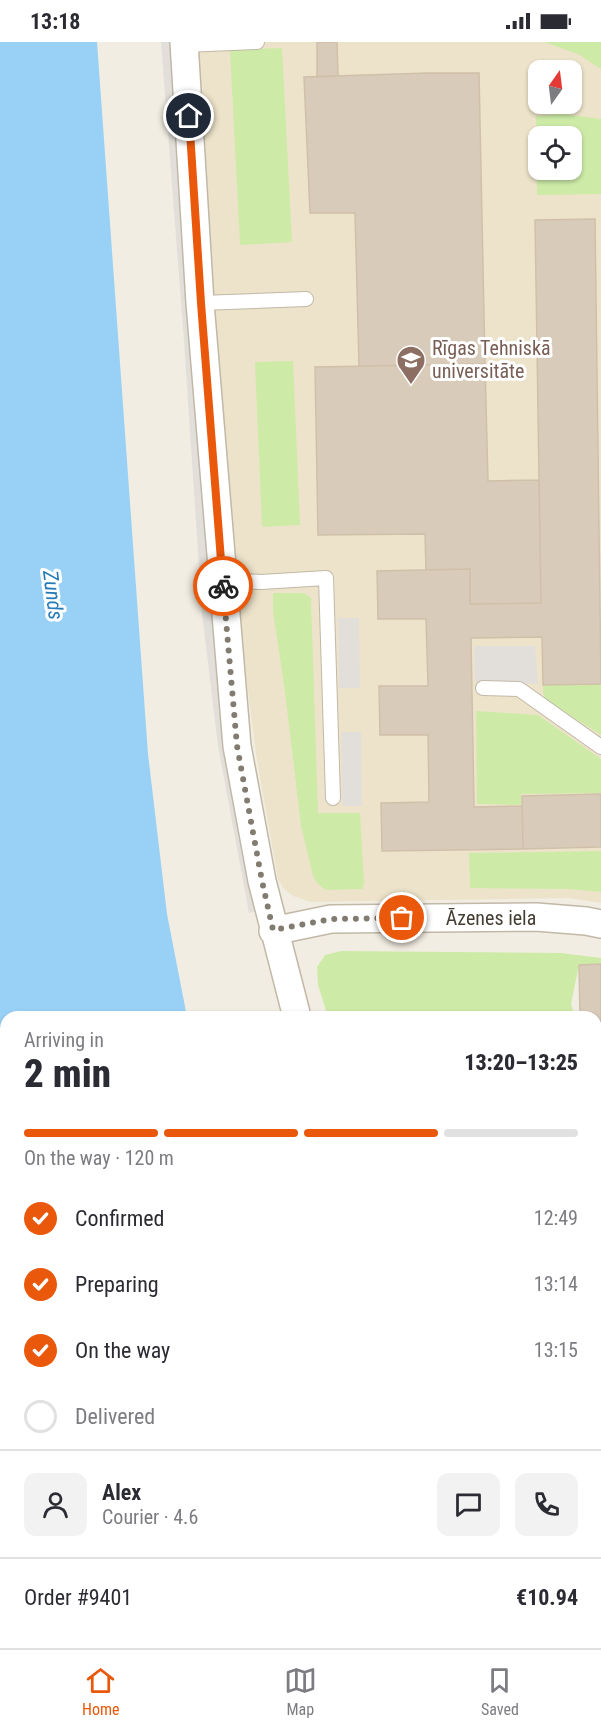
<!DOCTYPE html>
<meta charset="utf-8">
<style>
body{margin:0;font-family:"Roboto Condensed",sans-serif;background:#f2f2f3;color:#2b2b33;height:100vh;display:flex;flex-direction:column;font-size:22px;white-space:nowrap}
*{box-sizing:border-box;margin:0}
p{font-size:20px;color:#7c7c81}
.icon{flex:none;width:33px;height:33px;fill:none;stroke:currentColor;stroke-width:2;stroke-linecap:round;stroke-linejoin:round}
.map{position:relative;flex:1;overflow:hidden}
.sheet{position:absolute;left:0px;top:969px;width:602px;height:638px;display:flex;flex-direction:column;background:#fff;border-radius:18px 18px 0 0;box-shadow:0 2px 4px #0004}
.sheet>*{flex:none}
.needle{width:39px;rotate:14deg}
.buttons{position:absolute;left:528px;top:18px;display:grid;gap:12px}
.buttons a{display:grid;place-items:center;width:54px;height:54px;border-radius:12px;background:#fff;box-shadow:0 2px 4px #0004;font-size:30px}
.pin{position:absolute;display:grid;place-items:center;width:51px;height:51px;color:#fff;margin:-26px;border:3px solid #fff;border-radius:50%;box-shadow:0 2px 6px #0007}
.courier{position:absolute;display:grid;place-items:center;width:60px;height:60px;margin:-30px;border:4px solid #ea580c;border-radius:50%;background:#fff;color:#222;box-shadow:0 2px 8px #0007}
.overview em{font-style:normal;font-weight:800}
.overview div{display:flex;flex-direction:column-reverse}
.overview{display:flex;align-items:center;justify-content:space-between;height:102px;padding:0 24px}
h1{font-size:39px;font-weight:800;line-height:45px}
.bar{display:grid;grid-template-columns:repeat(4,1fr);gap:9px 6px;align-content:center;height:72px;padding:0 24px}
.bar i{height:8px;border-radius:4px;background:#e1e1e2}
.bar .active{background:#ea580c}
.bar p{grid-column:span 4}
.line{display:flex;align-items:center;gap:15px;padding:0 24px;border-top:2px solid #e1e1e2}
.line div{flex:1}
.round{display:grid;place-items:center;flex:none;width:63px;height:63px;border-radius:12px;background:#f2f2f3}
ol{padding:0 24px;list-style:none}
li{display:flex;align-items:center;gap:18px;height:66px}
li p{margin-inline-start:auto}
li .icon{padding:6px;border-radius:50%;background:#ea580c;color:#fff;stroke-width:4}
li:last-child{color:#7c7c81}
li i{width:33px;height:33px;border:3px solid #e1e1e2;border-radius:50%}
.status{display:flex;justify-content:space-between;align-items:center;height:42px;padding:0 30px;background:#fff;direction:ltr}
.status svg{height:16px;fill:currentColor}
.dock{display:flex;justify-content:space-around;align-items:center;height:84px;border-top:2px solid #e1e1e2;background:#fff;font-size:16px;color:#7c7c81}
.dock a{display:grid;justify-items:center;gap:3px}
.dock .active{color:#ea580c}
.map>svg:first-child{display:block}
</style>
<div class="status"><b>13:18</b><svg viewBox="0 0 49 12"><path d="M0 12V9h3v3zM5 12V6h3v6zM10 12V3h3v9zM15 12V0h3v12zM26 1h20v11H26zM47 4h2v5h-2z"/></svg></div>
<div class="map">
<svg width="601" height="1606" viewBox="0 0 601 1606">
<rect width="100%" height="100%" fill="#f2ede2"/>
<path fill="#f7e3ca" d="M0 1508 6 1511V1600L92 1601 95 1606H0Z"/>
<path fill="#ede3ca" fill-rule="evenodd" d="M194 0H601V861L569 856 311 860 293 854 284 847 278 837 256 712 237 561ZM538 28H572V62H538ZM538 94H572V128H538Z"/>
<path fill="#cdeba7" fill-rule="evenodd" d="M544 0H601V27L578 12Z
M282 6 292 200 240 203 230 8Z
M562 72 601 77V152L537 153 536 74ZM538 94H572V128H538Z
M293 319 300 483 262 485 255 320Z
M273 551H304L311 556 318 771H360L364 842 362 847 326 848 318 842 313 834 301 784 285 650 273 569Z
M601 642V693L546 658 543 651V643Z
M476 669 538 673 601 717V751L521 752V763L477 762Z
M601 809V850L569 847 470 846 469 811Z
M341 909 561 911 601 916V922L579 923 571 962 575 975H328L318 943 317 925 325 913Z
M601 1045V1097H596V1049Z
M0 1129 3 1161V1219L6 1229V1329L0 1317Z
M601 1500V1606L589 1601 596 1600V1501Z"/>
<path fill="#e2dfdb" d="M161 0H174L263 867 249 871 218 704 202 571 184 299Z
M338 576H359L360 646H339Z
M474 604H535L538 642 475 640Z
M341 690H361L362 764H342Z
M596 1142H601V1488H596Z"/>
<path fill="#98d1f5" d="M0 0H97L148 712 167 872 187 975H6V1229L3 1219V1161L0 1129Z
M392 1601 394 1606H262L259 1601Z"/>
<path fill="#d8cbb9" stroke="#d0c0a9" stroke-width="1.5" d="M317 0H337L338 34 317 35Z
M428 31H479L485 322 359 324 355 171H310L304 35Z
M595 177 601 642 543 643 542 595 471 596 474 765 522 764 523 807 382 809 381 761 429 760 428 693H380L379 644H428L426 577H378L377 529 470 527V562L541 561 535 178Z
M485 322 488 439 539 438 541 561 470 562V527L426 528 425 492 318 493 315 325Z
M601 752V805L523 807 522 754Z
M601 922V996H596V975H580L579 923Z
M6 1539V1600H58L62 1606H0V1543Z"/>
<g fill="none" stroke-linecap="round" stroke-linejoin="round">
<g stroke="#c1b8a7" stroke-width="16">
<path id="service" d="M185 3 257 0
M200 261 306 257
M223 538 261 540 326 536 333 756
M483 646 519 647 601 705
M596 1118H601"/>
</g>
<g stroke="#c1b8a7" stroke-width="30">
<path id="minor" d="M184 0 200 261 237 704 262 839 297 975
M273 889 331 877 536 875 586 879 601 882
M532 1600 534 1606"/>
</g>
<g stroke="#c1b8a7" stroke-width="36">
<path id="tertiary" d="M0 1419 6 1425
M161 1600 165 1606"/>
</g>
<g stroke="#d9c48f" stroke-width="36">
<path id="secondary" d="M0 1457 6 1463
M129 1600 133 1606"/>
</g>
<use href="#service" stroke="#fff" stroke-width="14"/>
<use href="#minor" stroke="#fff" stroke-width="27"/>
<use href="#tertiary" stroke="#fff" stroke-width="33"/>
<use href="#secondary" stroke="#ffefbf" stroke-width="33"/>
</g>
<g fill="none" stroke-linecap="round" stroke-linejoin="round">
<path stroke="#817b70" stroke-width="6" stroke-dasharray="0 10.8" d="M223 544 237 704 262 839 273 888 331 877 402 876"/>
<path stroke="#ea580c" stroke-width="8" d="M189 74 201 261 223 544"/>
</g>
<defs>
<g id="university-pin" transform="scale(1.5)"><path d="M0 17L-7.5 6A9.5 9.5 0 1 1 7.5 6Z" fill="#8d6e63" stroke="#fff"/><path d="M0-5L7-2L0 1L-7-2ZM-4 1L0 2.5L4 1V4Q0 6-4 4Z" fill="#fff"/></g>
</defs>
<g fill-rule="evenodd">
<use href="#university-pin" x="411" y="318"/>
</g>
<g text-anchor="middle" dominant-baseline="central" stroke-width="6" stroke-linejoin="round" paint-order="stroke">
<g font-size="20" fill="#785e54" stroke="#fff" text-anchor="start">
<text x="432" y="306">Rīgas Tehniskā<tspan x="432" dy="23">universitāte</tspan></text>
</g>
<g font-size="20" fill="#443d32" stroke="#fff">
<text x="491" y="876">Āzenes iela</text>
</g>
<g font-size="21" font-style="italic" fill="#247bb7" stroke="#fff">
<text transform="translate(53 553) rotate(83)">Zunds</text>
</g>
</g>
</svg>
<div class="buttons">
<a><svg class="needle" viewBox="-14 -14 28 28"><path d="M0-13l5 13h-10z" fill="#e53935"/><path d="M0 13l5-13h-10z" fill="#7c7c81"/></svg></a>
<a><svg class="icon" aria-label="locate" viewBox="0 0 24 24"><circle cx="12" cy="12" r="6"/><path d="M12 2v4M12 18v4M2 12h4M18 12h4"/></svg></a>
</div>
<div class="pin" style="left:402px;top:876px;background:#ea580c"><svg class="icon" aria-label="bag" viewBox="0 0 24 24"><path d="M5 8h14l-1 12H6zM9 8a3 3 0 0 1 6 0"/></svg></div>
<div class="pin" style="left:189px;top:74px;background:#1f2937"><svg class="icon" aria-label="home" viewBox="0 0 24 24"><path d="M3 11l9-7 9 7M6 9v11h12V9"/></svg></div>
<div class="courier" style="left:223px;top:544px"><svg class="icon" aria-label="bike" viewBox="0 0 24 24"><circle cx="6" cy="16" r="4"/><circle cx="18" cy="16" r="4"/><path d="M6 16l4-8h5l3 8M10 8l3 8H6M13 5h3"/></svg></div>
<section class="sheet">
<div class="overview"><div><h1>2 min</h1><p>Arriving in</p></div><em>13:20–13:25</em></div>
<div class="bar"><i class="active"></i><i class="active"></i><i class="active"></i><i></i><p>On the way · 120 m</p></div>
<ol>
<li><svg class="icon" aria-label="check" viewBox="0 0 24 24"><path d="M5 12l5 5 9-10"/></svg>Confirmed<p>12:49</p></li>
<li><svg class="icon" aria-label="check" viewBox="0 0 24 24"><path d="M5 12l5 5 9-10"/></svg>Preparing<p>13:14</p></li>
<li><svg class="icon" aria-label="check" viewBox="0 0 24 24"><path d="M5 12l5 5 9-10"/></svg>On the way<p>13:15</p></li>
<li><i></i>Delivered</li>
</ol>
<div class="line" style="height:108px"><a class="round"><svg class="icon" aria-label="person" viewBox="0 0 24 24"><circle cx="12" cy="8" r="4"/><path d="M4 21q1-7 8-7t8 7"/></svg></a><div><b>Alex</b><p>Courier · 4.6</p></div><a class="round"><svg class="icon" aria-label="chat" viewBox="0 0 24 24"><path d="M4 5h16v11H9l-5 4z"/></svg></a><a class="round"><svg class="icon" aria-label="phone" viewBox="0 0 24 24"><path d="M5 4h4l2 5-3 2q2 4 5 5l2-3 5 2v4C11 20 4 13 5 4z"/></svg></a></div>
<div class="line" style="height:78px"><div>Order #9401</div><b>€10.94</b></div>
</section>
</div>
<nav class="dock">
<a class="active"><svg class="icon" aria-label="home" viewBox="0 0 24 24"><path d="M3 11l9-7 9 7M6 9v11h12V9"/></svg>Home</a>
<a><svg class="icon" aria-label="map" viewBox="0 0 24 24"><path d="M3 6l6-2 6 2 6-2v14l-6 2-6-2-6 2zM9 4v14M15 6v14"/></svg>Map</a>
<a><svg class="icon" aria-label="saved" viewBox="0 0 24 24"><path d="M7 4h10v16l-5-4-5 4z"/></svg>Saved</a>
</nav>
